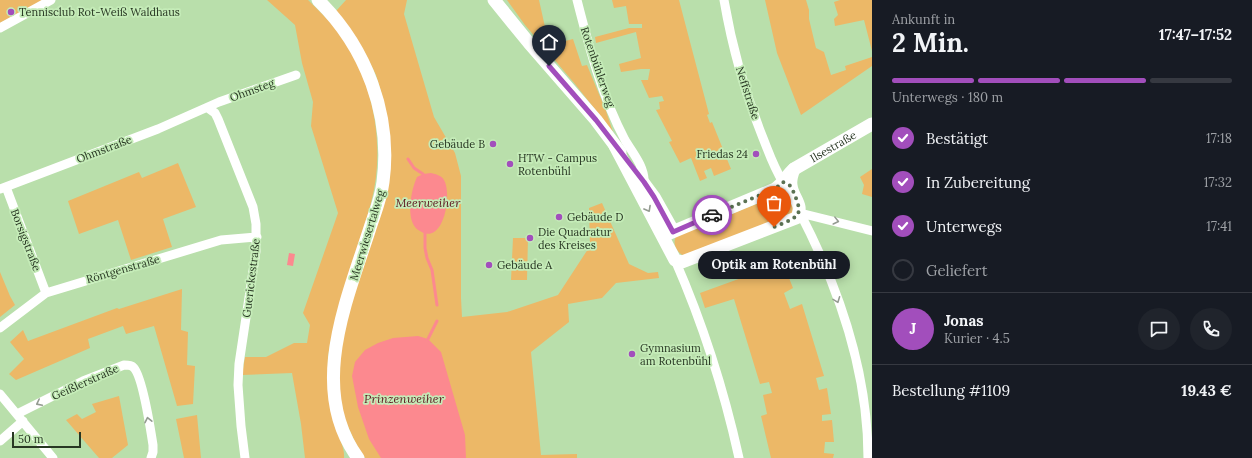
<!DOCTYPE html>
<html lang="de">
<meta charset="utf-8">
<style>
body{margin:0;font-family:Lora,serif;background:#20242c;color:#f1f3f6;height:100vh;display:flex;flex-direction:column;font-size:15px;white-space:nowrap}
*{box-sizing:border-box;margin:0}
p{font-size:13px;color:#9ea1a6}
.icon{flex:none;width:22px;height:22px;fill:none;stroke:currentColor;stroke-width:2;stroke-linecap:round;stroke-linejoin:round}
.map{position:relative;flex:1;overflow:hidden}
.drawer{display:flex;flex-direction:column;background:#171b24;width:380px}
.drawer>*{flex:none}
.scale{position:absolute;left:12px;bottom:10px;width:69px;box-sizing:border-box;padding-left:4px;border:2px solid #283723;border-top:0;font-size:11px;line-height:14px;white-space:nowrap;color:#283723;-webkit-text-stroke:3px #c5ecb8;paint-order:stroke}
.pin{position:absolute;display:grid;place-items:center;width:34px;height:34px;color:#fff;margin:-41px -17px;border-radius:50% 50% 50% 0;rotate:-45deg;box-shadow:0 0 4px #0007}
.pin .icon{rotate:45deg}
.courier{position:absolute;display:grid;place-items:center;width:40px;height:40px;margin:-20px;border:3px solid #a24ebc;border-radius:50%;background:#fff;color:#222;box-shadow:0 1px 5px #0007}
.bubble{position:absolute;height:28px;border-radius:14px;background:#171b24;box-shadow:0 2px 10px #0003;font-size:13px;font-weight:700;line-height:28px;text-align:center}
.summary em{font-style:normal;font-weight:700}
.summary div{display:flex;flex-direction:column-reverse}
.summary{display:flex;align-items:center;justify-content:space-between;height:68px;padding:0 20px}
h1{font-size:26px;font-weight:700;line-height:30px}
.bar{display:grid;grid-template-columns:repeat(4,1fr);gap:6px 4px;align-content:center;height:48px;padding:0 20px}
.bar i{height:5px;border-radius:3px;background:#363941}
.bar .current{background:#a24ebc}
.bar p{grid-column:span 4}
.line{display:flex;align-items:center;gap:10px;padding:0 20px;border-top:1px solid #363941}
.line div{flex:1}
.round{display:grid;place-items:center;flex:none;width:42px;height:42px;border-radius:21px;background:#20242c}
ol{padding:0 20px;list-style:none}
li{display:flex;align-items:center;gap:12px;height:44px}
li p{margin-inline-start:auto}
li .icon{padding:4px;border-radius:50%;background:#a24ebc;color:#fff;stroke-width:4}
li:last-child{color:#9ea1a6}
li i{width:22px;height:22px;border:2px solid #363941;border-radius:50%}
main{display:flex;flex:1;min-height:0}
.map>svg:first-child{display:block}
</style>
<main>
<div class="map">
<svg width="872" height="458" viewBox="0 0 872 458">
<rect width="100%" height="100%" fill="#b9dfab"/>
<path fill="#ecb867" d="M0 0H43L0 23Z
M267 0H308C319 11 331 22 341 35 374 82 386 147 371 203 361 240 348 276 338 313 334 327 330 342 328 357 327 377 332 409 337 429 339 439 345 448 344 458H305L301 424 292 373 242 375 245 357H266L294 343H307L310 325 303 313 338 213 311 126 313 102 302 63 295 25Z
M346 0H407L404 14 434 117 455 153 461 176V298L462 317 507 312 558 295 590 246 589 208 602 203 629 264 648 273 658 272 659 278 616 283 602 298 568 304 569 322 531 352 541 455 577 454V458H365L356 444 345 420 339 396 338 378 341 341 348 313 383 205 382 95 376 75 365 53 336 11Z
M507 0H539L549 45 573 39 582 66 587 65 606 111 613 132 575 84 525 25Z
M612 0H679L709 114 707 115 710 123 712 122 731 169 714 176 711 168 704 171 707 178 700 181 691 158 680 163 669 142 672 141 656 110 660 109 659 102 664 101 662 96 649 98 641 80H648L650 69H641L621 72 619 64 641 58 636 32 596 43 595 37 629 28H642V24H629L626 6 614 8Z
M765 0H806L809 10V19L816 48 824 52 831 75 846 70 845 66 872 57V66L801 115 777 53Z
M840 0H872V51L864 20 835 26 834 19 838 15 834 2Z
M178 163 196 207 163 219 172 247 131 260 118 220 79 234 68 201 139 172 142 178Z
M872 169V197L862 194 864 185 860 177Z
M782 192 788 194 793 199V213L684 256C677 252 672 245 676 236L774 197 775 194Z
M513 238H528L527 280H511Z
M783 263 793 288 784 293 790 309 802 304 824 376 816 378 819 390 827 388 831 414 822 415V421L832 420 834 442H825L824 453 834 454 833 458H771L761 416 767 414 763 395 772 393 769 382 760 384 734 299 705 308 700 293Z
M0 272 10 296 15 305 0 317Z
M182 289 181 330 188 332 187 365 195 366 193 404 177 406 154 326 126 334 123 326 88 339 90 348 16 380 9 374 24 359 10 342 23 330 28 341 117 308 119 309Z
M119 396 128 445 112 458H99L66 420 77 414 82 419 96 412 92 404Z
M197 415 201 458H184L176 419Z"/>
<path fill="#fc898f" d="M431 173C436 174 442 176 444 180 451 192 446 228 432 233 427 235 423 233 420 231 404 223 411 190 417 177L423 174Z
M289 253 295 254 293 266 287 265Z
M418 336 428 339 441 352 465 435 466 458H381L369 439 358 407 352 376 355 362 365 350 378 343 393 338Z"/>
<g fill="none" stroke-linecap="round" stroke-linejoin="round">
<path stroke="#fc898f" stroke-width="3" d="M408 159 414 168 423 174 424 177
M425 230V248L427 258 432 270 437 305
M427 341 437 321"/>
<path stroke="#fff" stroke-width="9" d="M577 0C589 47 602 97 625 140 632 152 645 167 644 182
M724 0C732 47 745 93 763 138 769 153 774 168 783 182
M0 28 51 0
M208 108 215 113 218 119 253 207 256 224V251L239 364 238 385 241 426 245 458
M6 187 46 293
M0 189 158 129 219 102 296 75
M800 213C839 288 868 373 868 458
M800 213 872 231
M675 260C703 324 724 390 739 458
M0 328 46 293 221 240 257 237
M0 394 53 458
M17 414 83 381 124 365C127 365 131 365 133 367 142 374 151 432 153 445V452L151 458
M0 441 23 421"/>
<g stroke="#fff" stroke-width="13">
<path d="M318 0C366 47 392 115 383 182 381 199 374 215 369 231 346 302 308 390 358 458"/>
<path d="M494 0 529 43 596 120 620 152"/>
<path d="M615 146 675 260 682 262 796 218C805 205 792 198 791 185 790 179 792 174 794 169"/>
<path d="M637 174 654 197 673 231"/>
<path id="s1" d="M665 235 775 189C783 184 787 175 794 169L872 124"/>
</g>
</g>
<defs><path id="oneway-chevron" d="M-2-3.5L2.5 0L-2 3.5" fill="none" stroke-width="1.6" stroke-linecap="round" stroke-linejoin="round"/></defs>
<g stroke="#949b91">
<use href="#oneway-chevron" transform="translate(648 209) rotate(61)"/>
<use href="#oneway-chevron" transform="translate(836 221) rotate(14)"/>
<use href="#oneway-chevron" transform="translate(837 300) rotate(69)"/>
<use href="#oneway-chevron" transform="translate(39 403) rotate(153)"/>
<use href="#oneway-chevron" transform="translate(148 420) rotate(-102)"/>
</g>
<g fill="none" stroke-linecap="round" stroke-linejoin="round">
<path stroke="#5b7253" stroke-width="4" stroke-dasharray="0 7.2" d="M712 215 775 189 783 182 791 186C803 215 804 215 774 227"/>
<path stroke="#a24ebc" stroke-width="5" d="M549 66 596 120 644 182 654 197 673 232 712 215"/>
</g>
<g fill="#a24ebc" stroke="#c5ecb8" stroke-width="1.5">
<circle cx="11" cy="12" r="4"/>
<circle cx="493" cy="144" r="4"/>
<circle cx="756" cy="154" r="4"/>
<circle cx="510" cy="164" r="4"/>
<circle cx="559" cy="217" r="4"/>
<circle cx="530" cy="238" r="4"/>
<circle cx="489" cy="265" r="4"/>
<circle cx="632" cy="354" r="4"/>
</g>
<g text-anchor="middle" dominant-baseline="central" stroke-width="3.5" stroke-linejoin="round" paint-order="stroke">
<g font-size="11" fill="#283723" stroke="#c5ecb8" text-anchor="start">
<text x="19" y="12">Tennisclub Rot-Weiß Waldhaus</text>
<text x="485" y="144" text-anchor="end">Gebäude B</text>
<text x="748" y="154" text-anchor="end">Friedas 24</text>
<text x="518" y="158">HTW - Campus<tspan x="518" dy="13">Rotenbühl</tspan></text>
<text x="567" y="217">Gebäude D</text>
<text x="538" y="232">Die Quadratur<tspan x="538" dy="13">des Kreises</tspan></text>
<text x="497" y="265">Gebäude A</text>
<text x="640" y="348">Gymnasium<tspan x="640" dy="13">am Rotenbühl</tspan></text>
</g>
<g font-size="11" fill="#283723" stroke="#c5ecb8">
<text transform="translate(598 67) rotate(71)">Rotenbühlerweg</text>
<text transform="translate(252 90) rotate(-20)">Ohmsteg</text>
<text transform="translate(748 93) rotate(72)">Neffstraße</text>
<text stroke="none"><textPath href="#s1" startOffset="192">Ilsestraße</textPath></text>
<text transform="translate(104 149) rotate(-21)">Ohmstraße</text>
<text transform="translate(367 235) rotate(-73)">Meerwiesertalweg</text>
<text transform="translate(26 240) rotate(69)">Borsigstraße</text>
<text transform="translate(123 269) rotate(-16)">Röntgenstraße</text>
<text transform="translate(251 278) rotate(-83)">Guerickestraße</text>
<text transform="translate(85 382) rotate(-24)">Geißlerstraße</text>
</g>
<g font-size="12" font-style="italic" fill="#5d1620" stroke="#c5ecb8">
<text x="428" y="202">Meerweiher</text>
<text x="404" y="398">Prinzenweiher</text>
</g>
</g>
</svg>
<div class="scale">50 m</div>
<div class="pin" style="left:774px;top:227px;background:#ea580c"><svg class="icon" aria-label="bag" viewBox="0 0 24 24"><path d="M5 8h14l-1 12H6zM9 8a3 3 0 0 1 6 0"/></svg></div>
<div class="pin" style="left:549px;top:66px;background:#1f2937"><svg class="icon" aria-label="home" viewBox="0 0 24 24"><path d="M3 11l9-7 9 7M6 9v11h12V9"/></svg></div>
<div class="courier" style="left:712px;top:215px"><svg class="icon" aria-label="car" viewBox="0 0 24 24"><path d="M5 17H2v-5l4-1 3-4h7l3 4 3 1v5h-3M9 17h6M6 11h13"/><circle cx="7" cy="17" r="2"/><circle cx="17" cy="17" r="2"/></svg></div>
<div class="bubble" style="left:698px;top:251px;width:152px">Optik am Rotenbühl</div>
</div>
<section class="drawer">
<div class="summary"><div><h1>2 Min.</h1><p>Ankunft in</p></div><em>17:47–17:52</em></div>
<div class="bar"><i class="current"></i><i class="current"></i><i class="current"></i><i></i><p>Unterwegs · 180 m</p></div>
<ol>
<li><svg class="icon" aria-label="check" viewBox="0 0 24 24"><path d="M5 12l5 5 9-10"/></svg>Bestätigt<p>17:18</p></li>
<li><svg class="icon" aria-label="check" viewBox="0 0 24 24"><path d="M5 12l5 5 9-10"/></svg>In Zubereitung<p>17:32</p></li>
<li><svg class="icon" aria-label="check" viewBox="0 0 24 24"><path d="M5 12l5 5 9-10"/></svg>Unterwegs<p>17:41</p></li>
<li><i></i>Geliefert</li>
</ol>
<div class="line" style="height:72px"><b class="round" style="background:#a24ebc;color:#fff">J</b><div><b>Jonas</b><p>Kurier · 4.5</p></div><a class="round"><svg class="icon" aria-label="chat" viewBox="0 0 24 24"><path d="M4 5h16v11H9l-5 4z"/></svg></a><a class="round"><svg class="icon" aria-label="phone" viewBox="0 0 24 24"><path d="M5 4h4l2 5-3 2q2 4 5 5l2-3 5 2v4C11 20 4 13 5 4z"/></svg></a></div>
<div class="line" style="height:52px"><div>Bestellung #1109</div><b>19.43 €</b></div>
</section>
</main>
